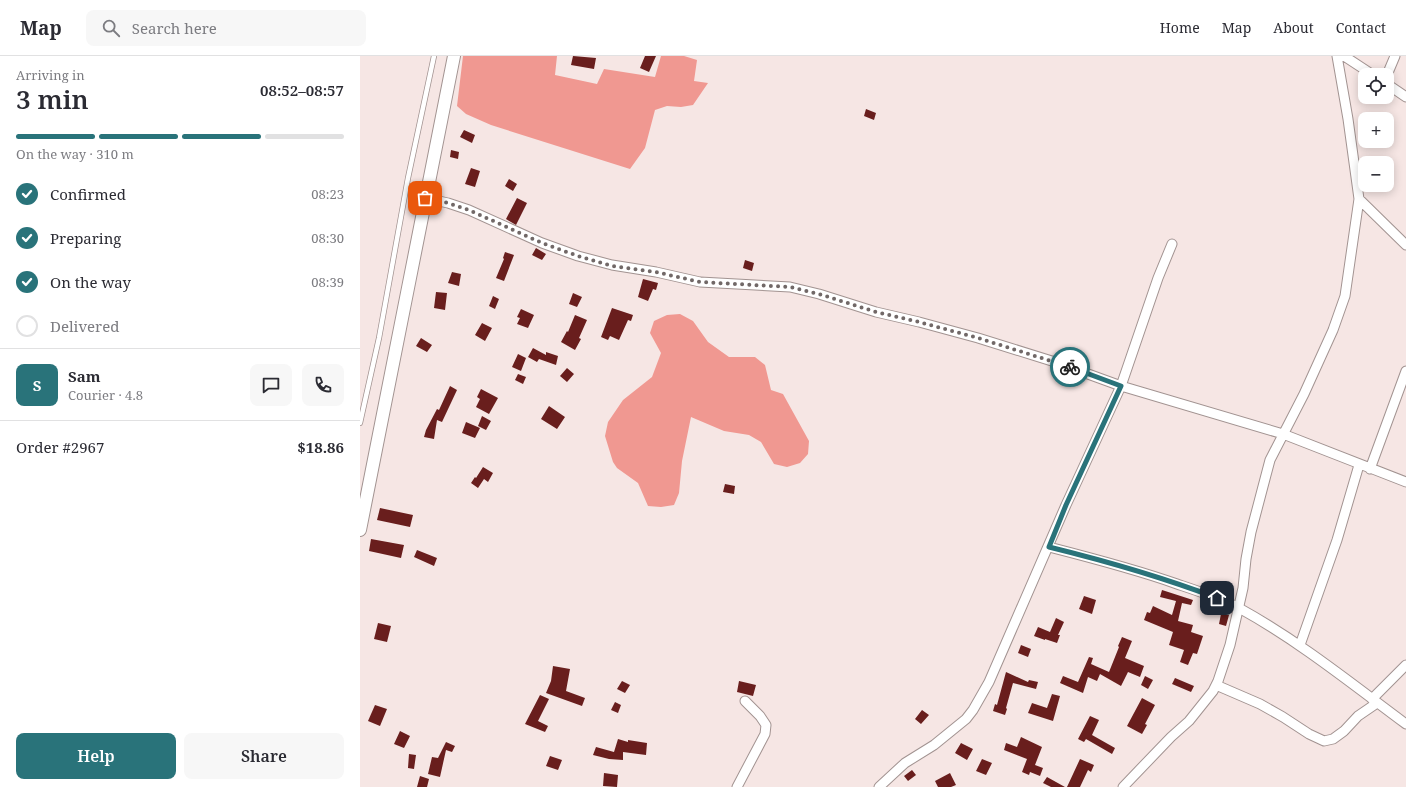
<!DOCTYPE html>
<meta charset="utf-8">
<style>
body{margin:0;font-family:"Noto Serif",serif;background:#f7f7f7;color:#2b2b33;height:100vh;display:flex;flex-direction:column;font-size:15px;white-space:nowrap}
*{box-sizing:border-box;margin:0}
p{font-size:13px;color:#7c7c81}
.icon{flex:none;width:22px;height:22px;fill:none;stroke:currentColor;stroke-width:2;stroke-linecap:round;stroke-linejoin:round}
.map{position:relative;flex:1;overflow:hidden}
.panel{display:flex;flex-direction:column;background:#fff;width:360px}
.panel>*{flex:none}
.controls{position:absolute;left:998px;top:12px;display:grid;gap:8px}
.controls a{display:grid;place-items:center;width:36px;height:36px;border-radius:8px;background:#fff;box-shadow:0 2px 10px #0003;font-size:20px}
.pin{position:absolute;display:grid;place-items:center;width:34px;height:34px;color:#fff;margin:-17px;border-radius:8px;box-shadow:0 2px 6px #0006}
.courier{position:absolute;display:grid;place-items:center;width:40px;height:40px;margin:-20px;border:3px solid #29737a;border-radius:50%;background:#fff;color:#222;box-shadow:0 1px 5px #0007}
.head em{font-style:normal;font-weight:600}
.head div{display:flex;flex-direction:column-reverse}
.head{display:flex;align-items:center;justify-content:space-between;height:68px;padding:0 16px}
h1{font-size:26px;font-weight:600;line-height:30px}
.bar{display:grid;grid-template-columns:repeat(4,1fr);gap:6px 4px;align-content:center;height:48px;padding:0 16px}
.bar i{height:5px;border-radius:3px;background:#e1e1e2}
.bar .current{background:#29737a}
.bar p{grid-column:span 4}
.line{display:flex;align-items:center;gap:10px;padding:0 16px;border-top:1px solid #e1e1e2}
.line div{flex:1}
.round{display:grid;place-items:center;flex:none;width:42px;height:42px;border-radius:8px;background:#f7f7f7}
ol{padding:0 16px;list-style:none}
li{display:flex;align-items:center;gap:12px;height:44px}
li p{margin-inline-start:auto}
li .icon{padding:4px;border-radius:50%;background:#29737a;color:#fff;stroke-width:4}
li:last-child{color:#7c7c81}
li i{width:22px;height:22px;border:2px solid #e1e1e2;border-radius:50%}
.cta{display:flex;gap:8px;margin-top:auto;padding:8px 16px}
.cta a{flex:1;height:46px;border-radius:8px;background:#29737a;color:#fff;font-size:16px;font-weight:600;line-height:46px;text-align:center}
.cta a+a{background:#f7f7f7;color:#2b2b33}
header{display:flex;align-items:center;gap:24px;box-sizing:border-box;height:56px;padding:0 20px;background:#fff;border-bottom:1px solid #e1e1e2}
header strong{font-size:19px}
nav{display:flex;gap:22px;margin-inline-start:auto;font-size:14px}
.search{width:280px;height:36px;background:#f7f7f7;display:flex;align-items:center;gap:10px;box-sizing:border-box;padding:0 14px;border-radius:8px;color:#7c7c81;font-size:15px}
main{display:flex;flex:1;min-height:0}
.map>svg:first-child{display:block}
</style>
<header>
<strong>Map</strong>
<div class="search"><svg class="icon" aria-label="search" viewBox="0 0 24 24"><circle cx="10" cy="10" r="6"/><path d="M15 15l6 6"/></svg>Search here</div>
<nav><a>Home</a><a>Map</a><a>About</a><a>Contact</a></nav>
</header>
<main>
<section class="panel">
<div class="head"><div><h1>3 min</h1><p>Arriving in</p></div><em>08:52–08:57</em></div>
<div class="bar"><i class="current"></i><i class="current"></i><i class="current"></i><i></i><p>On the way · 310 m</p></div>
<ol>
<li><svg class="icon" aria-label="check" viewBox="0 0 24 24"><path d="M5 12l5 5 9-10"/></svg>Confirmed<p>08:23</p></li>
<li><svg class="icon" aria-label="check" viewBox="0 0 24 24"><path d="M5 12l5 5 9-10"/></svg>Preparing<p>08:30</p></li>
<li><svg class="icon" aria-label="check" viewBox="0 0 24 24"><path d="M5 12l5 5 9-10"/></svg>On the way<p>08:39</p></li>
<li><i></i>Delivered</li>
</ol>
<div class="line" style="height:72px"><b class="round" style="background:#29737a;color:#fff">S</b><div><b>Sam</b><p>Courier · 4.8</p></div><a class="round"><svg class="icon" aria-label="chat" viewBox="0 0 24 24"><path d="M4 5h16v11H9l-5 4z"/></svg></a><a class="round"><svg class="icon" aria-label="phone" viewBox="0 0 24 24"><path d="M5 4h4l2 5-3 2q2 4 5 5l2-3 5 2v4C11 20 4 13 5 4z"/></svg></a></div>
<div class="line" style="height:52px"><div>Order #2967</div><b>$18.86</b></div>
<div class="cta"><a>Help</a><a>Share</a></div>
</section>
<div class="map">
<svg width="1046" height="731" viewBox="0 0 1046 731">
<rect width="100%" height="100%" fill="#f6e6e4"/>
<path fill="#f09891" d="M103 0H197L195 19 237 28 244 13 295 21 301 0H324L337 4 334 25 348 27 333 49 321 51 307 50 295 54 285 92 270 113 131 69 106 58 97 50Z
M320 258 333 265 348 286 369 301H395L405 309 411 334 423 338 449 385 448 398 440 407 427 411 414 408 401 386 389 379 364 375 331 361 322 405 319 437 314 449 301 451 288 450 278 427 257 412 253 406 245 380 248 366 263 344 292 321 301 297 290 277 294 265 307 259Z"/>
<path fill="#691e1d" d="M213 0 236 2 234 13 211 9Z
M285 0H296L289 16 280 12Z
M506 53 516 57 514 64 504 60Z
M104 74 115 79 112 87 100 81Z
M91 94 99 96 98 103 90 101Z
M111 112 120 115 115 131 105 128Z
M149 123 157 128 153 135 145 130Z
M157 142 167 147 156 169 146 163Z
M176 192 186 198 182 204 172 199Z
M145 196 154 199 144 225 136 222 144 203 143 202Z
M385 204 394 207 392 215 383 212Z
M92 216 101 218 99 230 88 227Z
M283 223 298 227 296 234 293 233 288 245 278 241Z
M76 236 87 237 85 254 74 252Z
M213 237 222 241 217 251 209 248Z
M133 240 139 243 135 253 129 250Z
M252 252 273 259 271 265 268 264 259 284 250 280 248 284 241 281Z
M161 253 174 259 168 272 157 268 160 262 157 261Z
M215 259 227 264 219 282 221 283 215 294 201 286 207 275 208 276Z
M122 267 132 272 125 285 115 279Z
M61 282 72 289 67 296 56 290Z
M173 292 186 299V296L198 300 196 309 179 303 177 306 168 301Z
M158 298 166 302 161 315 152 311Z
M207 312 214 318 207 326 200 320Z
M158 318 166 321 163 328 155 324Z
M90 330 97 334 82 366 77 364 74 383 64 381 66 374 77 353 79 354Z
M121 333 138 342 129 358 116 351 120 343 117 341Z
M189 350 205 361 197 373 181 363Z
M122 360 131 365 126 374 118 370Z
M106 366 120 372 115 382 102 377Z
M123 411 133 417 128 426 124 423 118 432 111 427 115 421 116 422Z
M365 428 375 430 374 438 363 436Z
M20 452 53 459 50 471 17 464Z
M11 483 44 489 41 502 9 495Z
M57 494 77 502 74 510 54 501Z
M802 534 833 544 831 549 822 547 818 565 833 569 831 576 843 580 837 598 833 597 828 609 820 606 824 594 809 589 813 576 784 564 787 556 790 557 793 550 812 559 816 545 800 541Z
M724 540 736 544 732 558 719 553Z
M861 558 869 559 866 570 859 568Z
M696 562 704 566 698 579H700L697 587 685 583V584L674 580 678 571 690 576Z
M18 567 31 570 27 586 14 583Z
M762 581 772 585 765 602 784 610 780 621 768 616 761 630 740 618 737 625 728 621 723 637 700 627 703 620 718 626 729 601 733 602 731 608 749 616 759 591 758 590Z
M661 589 671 593 668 601 658 597Z
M193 610 210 613 206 635 225 642 222 650 186 637 191 625Z
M646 616 668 626 669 624 678 626 676 633 653 627 646 652 647 653 645 659 633 655 635 648 637 649Z
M785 620 793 624 788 633 781 629Z
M815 622 834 630 831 636 812 628Z
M262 625 270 629 265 637 257 633Z
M379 625 396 629 393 640 377 636Z
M692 638 700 640 693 665 668 657 672 647 687 652Z
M180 639 189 643 178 665 188 670 185 676 165 668Z
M782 642 795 649 785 668 787 669 782 678 767 670Z
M255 646 261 649 258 657 251 654Z
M15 649 27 653 20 670 8 665Z
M562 654 569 659 561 668 555 663Z
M730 660 739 664 732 679 755 692 752 698 726 683 724 686 718 683Z
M40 675 50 680 44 692 34 688Z
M661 681 682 691 675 709 683 712 680 720 670 716 669 719 662 716 667 703 644 694 646 687 657 691Z
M258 683 268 686V684L287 687 286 699 263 696V704L249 703 233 699 236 691 254 696Z
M86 686 95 690 92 696 86 694 80 721 68 718 72 701 78 702Z
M601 687 613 693 607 704 595 697Z
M49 698 56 699 54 713 48 712Z
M190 700 202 704 198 714 186 710Z
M622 703 632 707 626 719 616 715Z
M720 703 734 709 731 716 728 714 720 731H707Z
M552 714 556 719 548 725 544 720Z
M244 717 258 719 257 731 243 730Z
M590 717 596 729 591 731H578L575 725Z
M60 720 69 723 67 731H57Z
M687 721 705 731H691L683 727Z"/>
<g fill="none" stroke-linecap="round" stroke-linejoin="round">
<g stroke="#a29391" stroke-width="6">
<path id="service" d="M0 367 19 282 48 122 74 0"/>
</g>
<g stroke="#a29391" stroke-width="11">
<path id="minor" d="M984 0 1013 19
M1027 19 1035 0
M1027 28 1046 41
M65 142 88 147 109 154 182 187 218 200 252 209 296 216 340 226 430 231 459 238 516 256 559 266 618 282 695 306 761 330 923 378 1046 426
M999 143 1046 189
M1010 413 1046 315
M689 491C732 502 775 513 817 528 838 535 860 542 879 552 939 585 992 628 1046 668
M940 589 977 484 999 409
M856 629 900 648 923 661 949 678 964 685 973 683 984 675 998 660 1017 647
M1012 643 1046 609
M377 731 405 678 406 669 400 660 385 645
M519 731 545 707 574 689 606 663 613 654 629 626 706 449 761 330 798 222 812 188
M763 731 811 681 829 665 853 635 858 625 870 589 883 532 886 503 891 476 910 404 944 338 973 274 985 240 999 143 988 63 977 0"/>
</g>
<g stroke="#a29391" stroke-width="14">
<path id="tertiary" d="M0 474C32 316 62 158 94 0"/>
</g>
<use href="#service" stroke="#fff" stroke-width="4.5"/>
<use href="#minor" stroke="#fff" stroke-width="9"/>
<use href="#tertiary" stroke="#fff" stroke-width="12"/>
</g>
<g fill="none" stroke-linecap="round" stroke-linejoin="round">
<path stroke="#716867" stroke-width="4" stroke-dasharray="0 7.2" d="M65 142 88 147 109 154 182 187 218 200 252 210 296 216 340 226 430 231 459 238 516 256 559 266 618 282 710 311"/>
<path stroke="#29737a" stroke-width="5" d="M710 311 761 330 706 449 689 491C746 505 802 521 857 542"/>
</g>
</svg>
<div class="controls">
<a><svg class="icon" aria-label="locate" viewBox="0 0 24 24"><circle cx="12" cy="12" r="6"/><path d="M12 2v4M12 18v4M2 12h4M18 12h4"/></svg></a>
<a>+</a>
<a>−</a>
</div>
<div class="pin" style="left:65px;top:142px;background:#ea580c"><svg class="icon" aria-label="bag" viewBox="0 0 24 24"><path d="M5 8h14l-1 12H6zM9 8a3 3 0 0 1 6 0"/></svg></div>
<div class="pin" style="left:857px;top:542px;background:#1f2937"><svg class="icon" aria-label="home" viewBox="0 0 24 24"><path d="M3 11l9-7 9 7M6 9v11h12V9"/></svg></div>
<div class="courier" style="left:710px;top:311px"><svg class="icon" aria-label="bike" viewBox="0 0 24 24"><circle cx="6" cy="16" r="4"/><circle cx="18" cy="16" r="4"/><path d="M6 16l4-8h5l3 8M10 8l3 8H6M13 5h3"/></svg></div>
</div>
</main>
